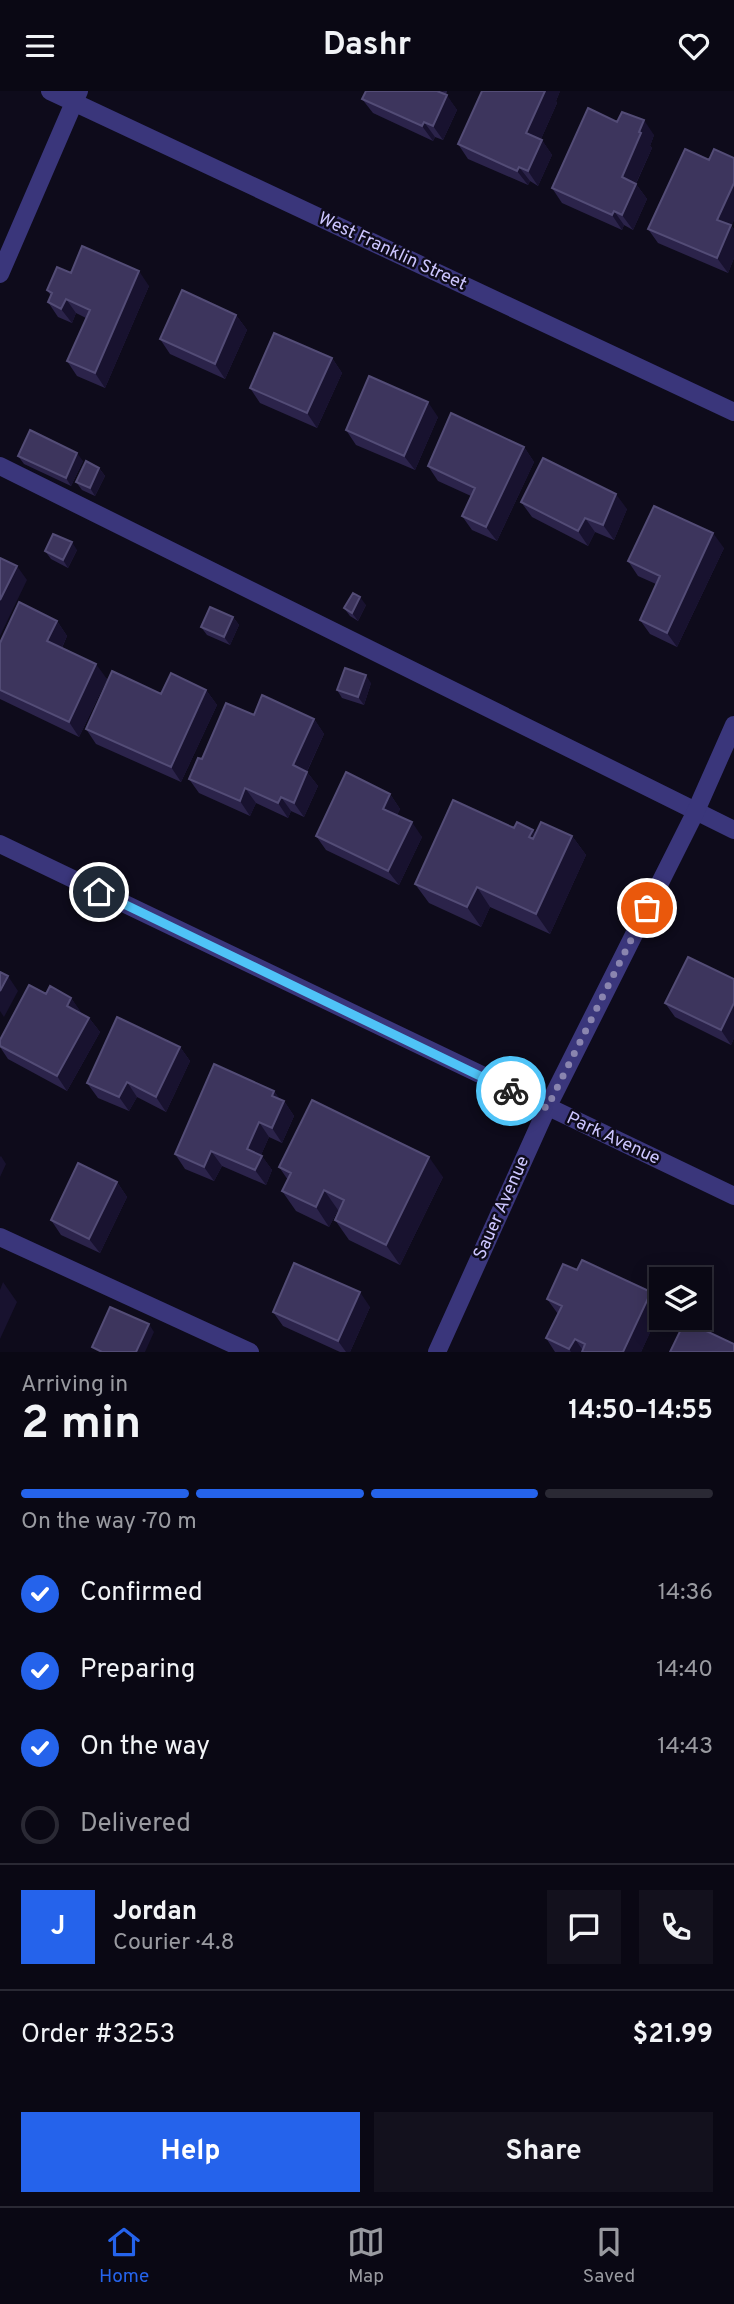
<!DOCTYPE html>
<meta charset="utf-8">
<style>
body{margin:0;font-family:Overpass,sans-serif;background:#13111d;color:#f1f3f6;height:100vh;display:flex;flex-direction:column;font-size:26px;white-space:nowrap}
*{box-sizing:border-box;margin:0}
p{font-size:23px;color:#999aa0}
.icon{flex:none;width:38px;height:38px;fill:none;stroke:currentColor;stroke-width:2;stroke-linecap:round;stroke-linejoin:round}
.map{position:relative;height:1261px;overflow:hidden}
.drawer{display:flex;flex-direction:column;background:#0a0814;flex:1}
.drawer>*{flex:none}
.controls{position:absolute;left:649px;top:1176px;display:grid;gap:14px}
.controls a{display:grid;place-items:center;width:63px;height:63px;border-radius:0px;background:#0a0814;box-shadow:0 4px 18px #0003,0 0 0 2px #2a2934;font-size:35px}
.pin{position:absolute;display:grid;place-items:center;width:60px;height:60px;color:#fff;margin:-30px;border:4px solid #fff;border-radius:50%;box-shadow:0 2px 7px #0007}
.courier{position:absolute;display:grid;place-items:center;width:70px;height:70px;margin:-35px;border:5px solid #4fc3f7;border-radius:50%;background:#fff;color:#222;box-shadow:0 2px 9px #0007}
.overview em{font-style:normal;font-weight:700}
.overview div{display:flex;flex-direction:column-reverse}
.overview{display:flex;align-items:center;justify-content:space-between;height:119px;padding:0 21px}
h1{font-size:46px;font-weight:700;line-height:52px}
.bar{display:grid;grid-template-columns:repeat(4,1fr);gap:10px 7px;align-content:center;height:84px;padding:0 21px}
.bar i{height:9px;border-radius:5px;background:#2a2934}
.bar .on{background:#2563eb}
.bar p{grid-column:span 4}
.line{display:flex;align-items:center;gap:18px;padding:0 21px;border-top:2px solid #2a2934}
.line div{flex:1}
.round{display:grid;place-items:center;flex:none;width:74px;height:74px;border-radius:0px;background:#13111d}
ol{padding:0 21px;list-style:none}
li{display:flex;align-items:center;gap:21px;height:77px}
li p{margin-inline-start:auto}
li .icon{padding:7px;border-radius:50%;background:#2563eb;color:#fff;stroke-width:4}
li:last-child{color:#999aa0}
li i{width:38px;height:38px;border:4px solid #2a2934;border-radius:50%}
.primary-button{display:flex;gap:14px;margin-top:auto;padding:14px 21px}
.primary-button a{flex:1;height:80px;border-radius:0px;background:#2563eb;color:#fff;font-size:28px;font-weight:700;line-height:80px;text-align:center}
.primary-button a+a{background:#13111d;color:#f1f3f6}
header{display:flex;justify-content:space-between;align-items:center;height:91px;padding:0 21px;background:#0a0814;font-size:32px;font-weight:700}
.dock{display:flex;justify-content:space-around;align-items:center;height:98px;border-top:2px solid #2a2934;background:#0a0814;font-size:19px;color:#999aa0}
.dock a{display:grid;justify-items:center;gap:4px}
.dock .on{color:#2563eb}
.map>svg:first-child{display:block}
</style>
<header><svg class="icon" aria-label="menu" viewBox="0 0 24 24"><path d="M4 6h16M4 12h16M4 18h16"/></svg>Dashr<svg class="icon" aria-label="heart" viewBox="0 0 24 24"><path d="M12 20l-8-8c-3-5 5-10 8-4 3-6 11-1 8 4z"/></svg></header>
<div class="map">
<svg width="734" height="1261" viewBox="0 0 734 1261">
<rect width="100%" height="100%" fill="#0e0b1b"/>
<g fill="none" stroke-linecap="round" stroke-linejoin="round">
<path stroke="#3a367b" stroke-width="18" d="M0 375 734 739
M0 1146 250 1261"/>
<path stroke="#3a367b" stroke-width="18" d="M50 0 734 321
M0 183 79 0
M0 753 734 1105
M437 1261 547 1017 695 722 734 634"/>
</g>
<path fill="#2b234a" d="M447 0 446 4 457 19 443 49 435 46 433 50 373 22 362 8Z
M560 0 556 10 557 12 541 48 552 64 538 95 530 90 528 94 468 68 458 53Z
M617 31 654 44 650 55 652 57 636 93 647 108 633 139 624 134 622 139 562 112 552 97Z
M734 67V129L731 135 734 138V167L728 182 658 152 648 138 709 69Z
M71 182 149 195 105 297 77 285 67 270 86 227 76 222 72 232 58 226 48 211 51 205 47 199Z
M236 224 247 239 225 288 170 263 160 248Z
M332 267 342 282 317 337 260 312 250 297Z
M438 326 415 379 356 354 346 339Z
M524 356 534 371 497 450 472 439 462 425 471 405 438 390 428 375Z
M18 365 83 370 71 395 24 373Z
M99 377 105 385 95 405 82 399 76 391Z
M521 411 627 418 614 449 595 441 588 455 532 426Z
M724 457 677 556 650 543 640 529 656 493 638 485 628 470Z
M77 459 68 477 51 468 45 460Z
M366 514 358 530 350 525 344 517Z
M233 526 239 534 230 554 207 544 201 536Z
M57 530 67 545 62 557 107 588 79 646 0 608V552Z
M371 592 364 614 342 607 337 599Z
M206 599 217 614 181 691 96 653 86 638 161 603Z
M254 624 314 628 324 643 307 681 318 695 304 726 291 720 288 727 256 712 250 725 199 702 189 688 202 668Z
M390 703 400 718 397 724 422 746 399 794 326 759 316 745Z
M514 737 533 739 536 743 572 745 586 764 550 843 490 816 481 836 429 812 415 793Z
M734 888V947L731 954 675 926 665 912Z
M46 903 71 907 81 922 89 927 100 941 67 1000 8 968 0 956V949Z
M180 956 190 970 166 1021 137 1006 129 1020 98 1007 87 992Z
M274 1000 280 1009 284 1010 294 1025 282 1052 269 1046 261 1064 272 1079 266 1094 222 1075 214 1090 185 1078 175 1063Z
M279 1076 443 1086 400 1174 349 1149 335 1129 339 1120 338 1119 329 1136 296 1120 282 1100 288 1089Z
M117 1091 127 1106 100 1162 61 1144 51 1129Z
M577 1179 651 1201 662 1215 641 1261H555L546 1247 558 1223 547 1208Z
M370 1216 350 1261H340L283 1235 273 1221Z"/>
<path fill="#18122f" d="M545 0H560L556 10 557 12 537 57 526 42Z
M447 4 457 19 443 49 433 35Z
M644 29 654 44 650 55 652 57 632 101 622 86Z
M424 31 435 46 433 50 422 35Z
M542 49 552 64 538 95 528 80Z
M519 76 530 90 528 94 517 80Z
M734 92V129L731 135 734 138V167L728 182 717 167V129Z
M636 93 647 108 633 139 622 124Z
M614 120 624 134 622 139 612 124Z
M139 180 149 195 105 297 95 282Z
M66 208 76 222 72 232 61 218Z
M236 224 247 239 225 288 215 273Z
M332 267 342 282 317 337 307 322Z
M428 311 438 326 415 379 404 365Z
M524 356 534 371 497 450 486 436Z
M77 362 83 370 71 395 66 387Z
M99 377 105 385 95 405 90 397Z
M616 403 627 418 614 449 603 434Z
M585 427 595 441 588 455 578 440Z
M713 442 724 457 677 556 667 542Z
M72 451 77 459 68 477 63 469Z
M17 475 27 489 0 545V509Z
M360 506 366 514 358 530 352 522Z
M233 526 239 534 230 554 224 546Z
M57 530 67 545 58 565 47 550Z
M96 573 107 588 79 646 69 631Z
M366 584 371 592 364 614 358 606Z
M206 599 217 614 181 691 171 676Z
M314 628 324 643 303 689 293 674Z
M307 681 318 695 304 726 294 712Z
M245 697 256 712 250 725 240 710Z
M390 703 400 718 393 732 383 718Z
M281 706 291 720 288 727 278 712Z
M412 731 422 746 399 794 388 780Z
M533 739 547 758 529 746Z
M572 745 586 764 550 843 536 823Z
M477 796 490 816 481 836 467 816Z
M8 885 18 900 4 926 0 920V900Z
M71 907 81 921 77 930 67 915Z
M734 912V947L731 954 721 939Z
M89 927 100 941 67 1000 57 985Z
M180 956 190 970 166 1021 156 1006Z
M127 991 137 1006 129 1020 119 1006Z
M274 1000 283 1012 284 1010 294 1025 282 1052 272 1037V1005Z
M259 1031 269 1046 257 1073 247 1058Z
M211 1060 222 1075 214 1090 204 1076Z
M1 1065 6 1073 0 1086V1066Z
M262 1065 272 1079 266 1094 255 1079Z
M429 1066 443 1086 400 1174 386 1154Z
M117 1091 127 1106 100 1162 89 1148Z
M324 1099 338 1119 329 1136 316 1116Z
M3 1191 17 1211 0 1248V1199Z
M360 1201 370 1216 350 1261H346L338 1250Z
M651 1201 662 1216 641 1261H623Z
M149 1233 154 1241 145 1261H136Z
M575 1248 584 1261H571L569 1258Z"/>
<path fill="#3d355d" stroke="#534c76" stroke-width="2" d="M366 0H437L447 4 433 35 424 31 422 35 362 8Z
M482 0H545L526 42 542 49 528 80 519 76 517 80 458 53Z
M588 17 617 31 622 21 644 29 639 41 641 42 622 86 636 93 622 124 614 120 612 124 552 97Z
M685 58 709 69 714 58 734 67V92L717 129 731 134 717 167 648 138Z
M82 155 139 180 95 282 67 270 90 219 66 208 61 218 48 211 52 202 47 199 57 176 71 182Z
M182 199 236 224 215 273 160 248Z
M274 242 332 267 307 322 250 297Z
M369 285 428 311 404 365 346 339Z
M451 322 524 356 486 436 462 425 475 397 428 375Z
M30 339 77 362 66 387 18 365Z
M543 367 616 403 603 434 585 427 578 440 521 411Z
M86 370 99 377 90 397 76 391Z
M654 415 713 442 667 542 640 529 660 485 628 470Z
M53 443 72 451 63 469 45 460Z
M0 467 17 475 0 509Z
M353 502 360 506 352 522 344 517Z
M19 511 57 530 47 550 96 573 69 631 0 599V552Z
M210 516 233 526 224 546 201 536Z
M345 577 366 584 358 606 337 599Z
M112 580 161 603 171 582 206 599 171 676 86 638Z
M262 604 314 628 293 674 307 681 294 712 281 706 278 712 245 697 240 710 189 688 198 667 202 668 226 612 254 624Z
M346 681 390 703 383 718 412 731 388 780 316 745Z
M453 709 514 737 517 731 533 739 529 746 533 748 541 731 572 745 536 823 477 796 467 816 415 793Z
M688 866 734 888V912L721 939 665 912Z
M0 881 8 885 0 900Z
M29 894 46 903 50 895 71 907 67 915 89 927 57 985 0 955V949Z
M117 926 180 956 156 1006 127 991 119 1006 87 992Z
M214 973 274 1000 272 1005 284 1010 272 1037 259 1031 247 1058 262 1065 255 1079 211 1060 204 1076 175 1063Z
M312 1009 429 1066 386 1154 335 1129 344 1109 324 1099 316 1116 282 1100 291 1082 279 1076Z
M78 1072 117 1091 89 1148 51 1129Z
M582 1169 651 1201 623 1261H582L585 1253 575 1248 569 1258 546 1247 562 1215 547 1208 563 1173 577 1179Z
M294 1172 360 1201 338 1250 273 1221Z
M110 1216 149 1233 136 1261H102L92 1256Z
M685 1230 734 1253V1261H670Z"/>
<g fill="none" stroke-linecap="round" stroke-linejoin="round">
<path stroke="#8a85af" stroke-width="7" stroke-dasharray="0 12.6" d="M511 1000 547 1017 647 817"/>
<path stroke="#4fc3f7" stroke-width="9" d="M99 801 511 1000"/>
</g>
<g text-anchor="middle" dominant-baseline="central" stroke-width="5" stroke-linejoin="round" paint-order="stroke">
<g font-size="18" fill="#cdc6ff" stroke="#0e0b1b">
<text transform="translate(392 161) rotate(25)">West Franklin Street</text>
<text transform="translate(613 1048) rotate(25)">Park Avenue</text>
<text transform="translate(502 1117) rotate(-66)">Sauer Avenue</text>
</g>
</g>
</svg>
<div class="controls">
<a><svg class="icon" aria-label="layers" viewBox="0 0 24 24"><path d="M12 4l9 5-9 5-9-5zM3 14l9 5 9-5"/></svg></a>
</div>
<div class="pin" style="left:647px;top:817px;background:#ea580c"><svg class="icon" aria-label="bag" viewBox="0 0 24 24"><path d="M5 8h14l-1 12H6zM9 8a3 3 0 0 1 6 0"/></svg></div>
<div class="pin" style="left:99px;top:801px;background:#1f2937"><svg class="icon" aria-label="home" viewBox="0 0 24 24"><path d="M3 11l9-7 9 7M6 9v11h12V9"/></svg></div>
<div class="courier" style="left:511px;top:1000px"><svg class="icon" aria-label="bike" viewBox="0 0 24 24"><circle cx="6" cy="16" r="4"/><circle cx="18" cy="16" r="4"/><path d="M6 16l4-8h5l3 8M10 8l3 8H6M13 5h3"/></svg></div>
</div>
<section class="drawer">
<div class="overview"><div><h1>2 min</h1><p>Arriving in</p></div><em>14:50–14:55</em></div>
<div class="bar"><i class="on"></i><i class="on"></i><i class="on"></i><i></i><p>On the way · 70 m</p></div>
<ol>
<li><svg class="icon" aria-label="check" viewBox="0 0 24 24"><path d="M5 12l5 5 9-10"/></svg>Confirmed<p>14:36</p></li>
<li><svg class="icon" aria-label="check" viewBox="0 0 24 24"><path d="M5 12l5 5 9-10"/></svg>Preparing<p>14:40</p></li>
<li><svg class="icon" aria-label="check" viewBox="0 0 24 24"><path d="M5 12l5 5 9-10"/></svg>On the way<p>14:43</p></li>
<li><i></i>Delivered</li>
</ol>
<div class="line" style="height:126px"><b class="round" style="background:#2563eb;color:#fff">J</b><div><b>Jordan</b><p>Courier · 4.8</p></div><a class="round"><svg class="icon" aria-label="chat" viewBox="0 0 24 24"><path d="M4 5h16v11H9l-5 4z"/></svg></a><a class="round"><svg class="icon" aria-label="phone" viewBox="0 0 24 24"><path d="M5 4h4l2 5-3 2q2 4 5 5l2-3 5 2v4C11 20 4 13 5 4z"/></svg></a></div>
<div class="line" style="height:91px"><div>Order #3253</div><b>$21.99</b></div>
<div class="primary-button"><a>Help</a><a>Share</a></div>
</section>
<nav class="dock">
<a class="on"><svg class="icon" aria-label="home" viewBox="0 0 24 24"><path d="M3 11l9-7 9 7M6 9v11h12V9"/></svg>Home</a>
<a><svg class="icon" aria-label="map" viewBox="0 0 24 24"><path d="M3 6l6-2 6 2 6-2v14l-6 2-6-2-6 2zM9 4v14M15 6v14"/></svg>Map</a>
<a><svg class="icon" aria-label="saved" viewBox="0 0 24 24"><path d="M7 4h10v16l-5-4-5 4z"/></svg>Saved</a>
</nav>
